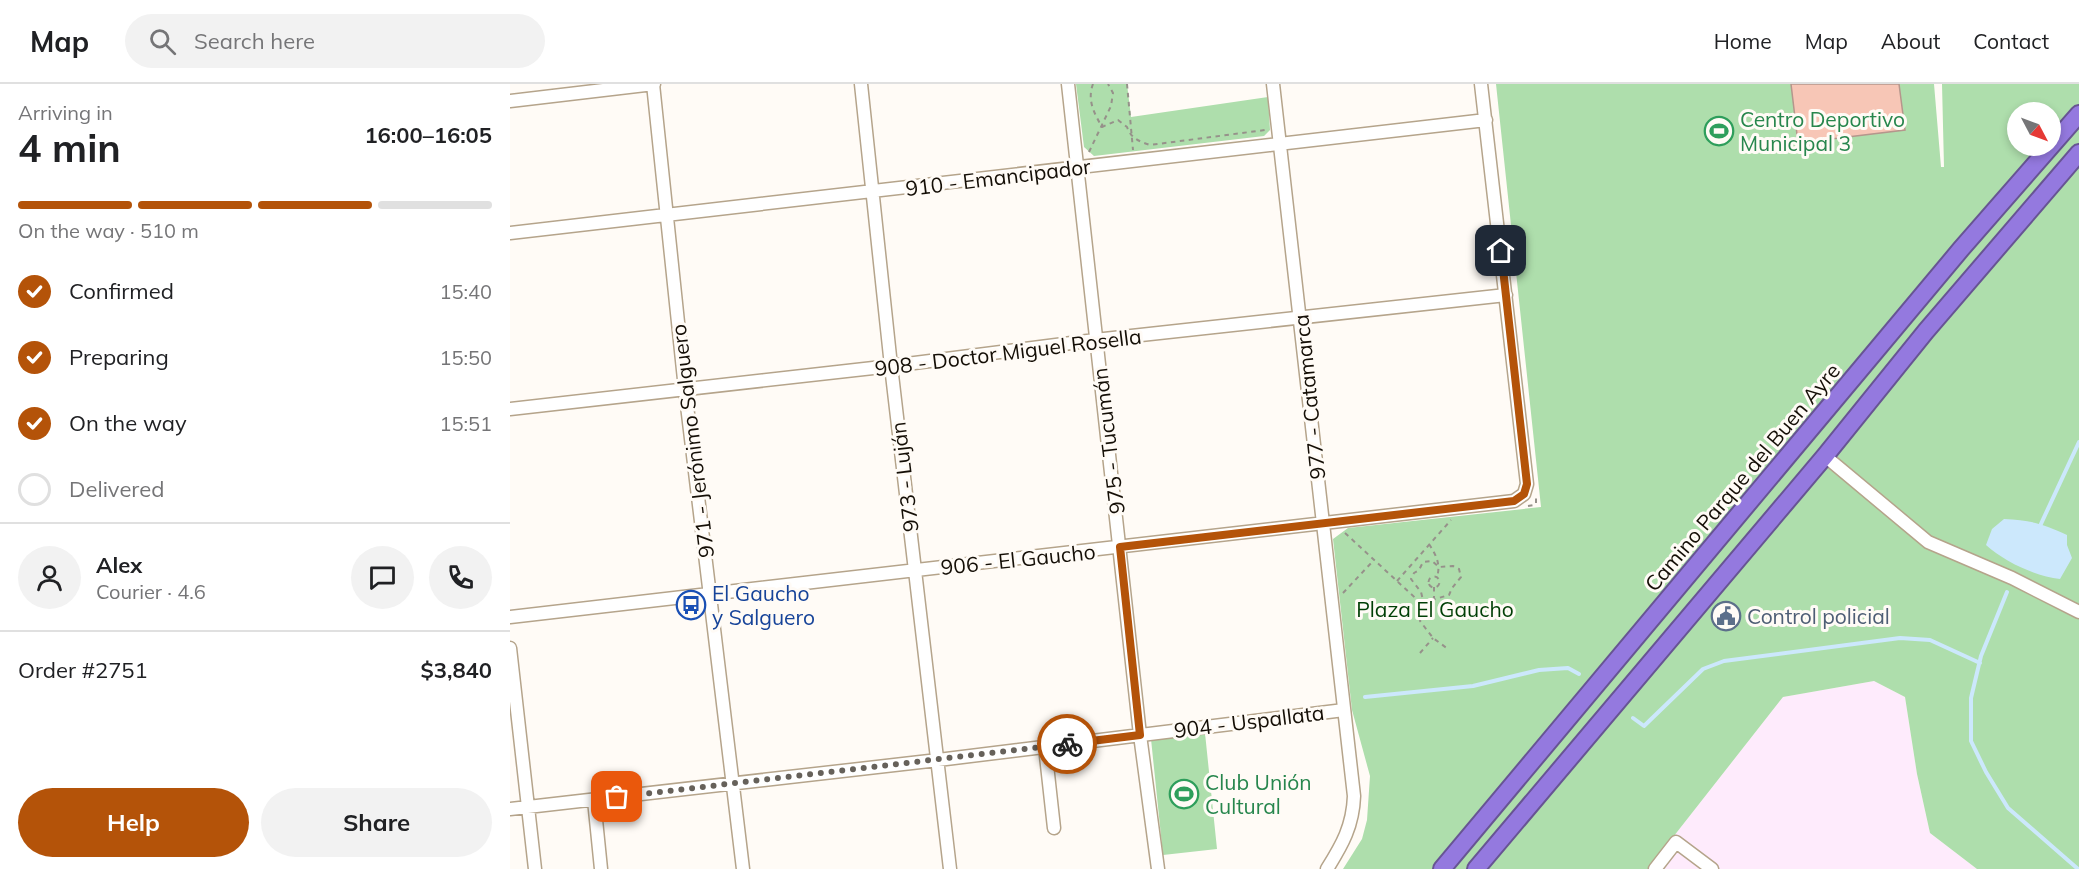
<!DOCTYPE html>
<meta charset="utf-8">
<style>
body{margin:0;font-family:Mulish,sans-serif;background:#f2f2f2;color:#202124;height:100vh;display:flex;flex-direction:column;font-size:22px;white-space:nowrap}
*{box-sizing:border-box;margin:0}
p{font-size:20px;color:#757577}
.icon{flex:none;width:33px;height:33px;fill:none;stroke:currentColor;stroke-width:2;stroke-linecap:round;stroke-linejoin:round}
.map{position:relative;flex:1;overflow:hidden}
.sheet{display:flex;flex-direction:column;background:#fff;width:510px}
.sheet>*{flex:none}
.needle{width:39px;rotate:131deg}
.tools{position:absolute;left:1497px;top:18px;display:grid;gap:12px}
.tools a{display:grid;place-items:center;width:54px;height:54px;border-radius:50%;background:#fff;box-shadow:0 3px 9px #0003;font-size:30px}
.pin{position:absolute;display:grid;place-items:center;width:51px;height:51px;color:#fff;margin:-26px;border-radius:12px;box-shadow:0 3px 9px #0006}
.courier{position:absolute;display:grid;place-items:center;width:60px;height:60px;margin:-30px;border:4px solid #b45309;border-radius:50%;background:#fff;color:#222;box-shadow:0 2px 8px #0007}
.headline em{font-style:normal;font-weight:700}
.headline div{display:flex;flex-direction:column-reverse}
.headline{display:flex;align-items:center;justify-content:space-between;height:102px;padding:0 18px}
h1{font-size:39px;font-weight:700;line-height:45px}
.bar{display:grid;grid-template-columns:repeat(4,1fr);gap:9px 6px;align-content:center;height:72px;padding:0 18px}
.bar i{height:8px;border-radius:4px;background:#e0e0e0}
.bar .active{background:#b45309}
.bar p{grid-column:span 4}
.line{display:flex;align-items:center;gap:15px;padding:0 18px;border-top:2px solid #e0e0e0}
.line div{flex:1}
.round{display:grid;place-items:center;flex:none;width:63px;height:63px;border-radius:32px;background:#f2f2f2}
ol{padding:0 18px;list-style:none}
li{display:flex;align-items:center;gap:18px;height:66px}
li p{margin-inline-start:auto}
li .icon{padding:6px;border-radius:50%;background:#b45309;color:#fff;stroke-width:4}
li:last-child{color:#757577}
li i{width:33px;height:33px;border:3px solid #e0e0e0;border-radius:50%}
.cta{display:flex;gap:12px;margin-top:auto;padding:12px 18px}
.cta a{flex:1;height:69px;border-radius:36px;background:#b45309;color:#fff;font-size:24px;font-weight:700;line-height:69px;text-align:center}
.cta a+a{background:#f2f2f2;color:#202124}
header{display:flex;align-items:center;gap:36px;box-sizing:border-box;height:84px;padding:0 30px;background:#fff;border-bottom:2px solid #e0e0e0}
header strong{font-size:28px}
nav{display:flex;gap:33px;margin-inline-start:auto;font-size:21px}
.search{width:420px;height:54px;background:#f2f2f2;display:flex;align-items:center;gap:15px;box-sizing:border-box;padding:0 21px;border-radius:33px;color:#757577;font-size:22px}
main{display:flex;flex:1;min-height:0}
.map>svg:first-child{display:block}
</style>
<header>
<strong>Map</strong>
<div class="search"><svg class="icon" aria-label="search" viewBox="0 0 24 24"><circle cx="10" cy="10" r="6"/><path d="M15 15l6 6"/></svg>Search here</div>
<nav><a>Home</a><a>Map</a><a>About</a><a>Contact</a></nav>
</header>
<main>
<section class="sheet">
<div class="headline"><div><h1>4 min</h1><p>Arriving in</p></div><em>16:00–16:05</em></div>
<div class="bar"><i class="active"></i><i class="active"></i><i class="active"></i><i></i><p>On the way · 510 m</p></div>
<ol>
<li><svg class="icon" aria-label="check" viewBox="0 0 24 24"><path d="M5 12l5 5 9-10"/></svg>Confirmed<p>15:40</p></li>
<li><svg class="icon" aria-label="check" viewBox="0 0 24 24"><path d="M5 12l5 5 9-10"/></svg>Preparing<p>15:50</p></li>
<li><svg class="icon" aria-label="check" viewBox="0 0 24 24"><path d="M5 12l5 5 9-10"/></svg>On the way<p>15:51</p></li>
<li><i></i>Delivered</li>
</ol>
<div class="line" style="height:108px"><a class="round"><svg class="icon" aria-label="person" viewBox="0 0 24 24"><circle cx="12" cy="8" r="4"/><path d="M4 21q1-7 8-7t8 7"/></svg></a><div><b>Alex</b><p>Courier · 4.6</p></div><a class="round"><svg class="icon" aria-label="chat" viewBox="0 0 24 24"><path d="M4 5h16v11H9l-5 4z"/></svg></a><a class="round"><svg class="icon" aria-label="phone" viewBox="0 0 24 24"><path d="M5 4h4l2 5-3 2q2 4 5 5l2-3 5 2v4C11 20 4 13 5 4z"/></svg></a></div>
<div class="line" style="height:78px"><div>Order #2751</div><b>$3,840</b></div>
<div class="cta"><a>Help</a><a>Share</a></div>
</section>
<div class="map">
<svg width="1569" height="785" viewBox="0 0 1569 785">
<rect width="100%" height="100%" fill="#fffbf6"/>
<path fill="#feebfc" d="M1364 597 1395 613 1407 690 1420 749 1467 785H1138L1273 613Z"/>
<path fill="#aedeac" fill-rule="evenodd" d="M566 0H617L621 33 758 13 760 46 754 52 584 72 574 63Z
M986 0H1424L1431 83H1434L1432 0H1569V785H1467L1420 749 1407 690 1395 613 1364 597 1273 613 1138 785H833L852 755 857 736 860 692 842 626 823 455 838 444 1031 423ZM1508 28H1540V62H1508Z
M695 649 707 765 653 771 641 655Z"/>
<path fill="#cce8fc" d="M1494 435C1520 436 1534 440 1557 451V461L1562 474 1550 495C1525 492 1495 478 1476 461L1482 445Z"/>
<g fill="none" stroke-linecap="round" stroke-linejoin="round">
<path stroke="#cce8fc" stroke-width="4" d="M1530 442 1569 358
M1497 508 1471 572 1461 614V657L1476 688 1498 724 1568 785
M855 613 963 602 1029 586 1058 584 1069 590
M1123 634 1134 642 1193 585 1214 577 1390 554 1420 556 1470 579"/>
</g>
<path fill="#f7c6b6" stroke="#b5968c" stroke-width="1.5" d="M1281 0H1389L1395 46 1288 59Z"/>
<g fill="none" stroke-linecap="round" stroke-linejoin="round">
<g stroke="#b5a48b" stroke-width="15">
<path id="minor" d="M143 0 175 305 233 785
M351 0 381 282 440 785
M558 0 630 651 648 785
M763 0 844 712C843 742 832 761 817 785
M0 17 144 0
M0 149 976 36
M0 325 381 282 585 256 996 211
M1315 372 1418 458 1502 494 1569 528
M0 533 1004 417 1014 410 1017 400 971 0
M0 564 25 785
M535 663 544 744
M84 716 91 785
M0 725 428 676 834 626
M1145 785 1166 758 1202 785"/>
</g>
<g stroke="#675493" stroke-width="20">
<path id="highway" d="M932 785 1451 165 1569 30
M966 785 1315 372 1416 247 1569 69"/>
</g>
<path stroke="#96918a" stroke-width="2" stroke-dasharray="4.5 4.5" stroke-linecap="butt" d="M583 0C577 16 584 29 592 43L608 36 617 43C621 54 628 57 640 61L755 46
M617 0 623 66
M579 68 601 22 603 9 598 0
M1018 422 1024 421 1026 419V413
M835 449 914 522
M919 460C926 471 931 480 927 493
M918.5 498a5.5 5.5 0 1 1 11 0a5.5 5.5 0 1 1-11 0Z
M887 497 941 436
M924 503V514L914 522 910 537 923 554 938 565
M833 509 864 476
M918 519 913 516 911 508 901 495 904 489 909 486 913 478 922 477 929 483 943 482 949 485 951 493 942 504 939 511 922 516
M910 569 923 554"/>
<use href="#minor" stroke="#fff" stroke-width="12"/>
<use href="#highway" stroke="#9479df" stroke-width="16"/>
</g>
<g fill="none" stroke-linecap="round" stroke-linejoin="round">
<path stroke="#66615a" stroke-width="6" stroke-dasharray="0 10.8" d="M107 713 557 660"/>
<path stroke="#b45309" stroke-width="8" d="M557 660 630 651 610 463 1004 417 1014 410 1017 400 991 167"/>
</g>
<defs>
<g id="stadium-ring" transform="scale(1.5)"><circle r="9.5" fill="#fffbf6" stroke="#2e9e5b" stroke-width="1.5"/><path d="M0-5a6.5 5 0 1 0 0 10a6.5 5 0 1 0 0-10ZM-3.5-1.8h7v3.6h-7Z" fill="#2e9e5b"/></g>
<g id="bus-ring" transform="scale(1.5)"><circle r="9.5" fill="#fffbf6" stroke="#1a4fb4" stroke-width="1.5"/><path d="M-5-6H5V4H4V6H2V4H-2V6H-4V4H-5ZM-3.5-4V0h7V-4ZM-3.5 1.2v1.5H-2V1.2ZM2 1.2v1.5H3.5V1.2Z" fill="#1a4fb4"/></g>
<g id="civic-ring" transform="scale(1.5)"><circle r="9.5" fill="#fffbf6" stroke="#5c6f8a" stroke-width="1.5"/><path d="M-.6-6.5H3V-4.5H.6V-3L4-1V1h2V6H-6V1h2V-1L-.6-3ZM-1.2 2.5V6h2.4V2.5Z" fill="#5c6f8a"/></g>
</defs>
<g fill-rule="evenodd">
<use href="#stadium-ring" x="1209" y="47"/>
<use href="#bus-ring" x="181" y="521"/>
<use href="#civic-ring" x="1216" y="532"/>
<use href="#stadium-ring" x="674" y="710"/>
</g>
<g text-anchor="middle" dominant-baseline="central" stroke-width="6" stroke-linejoin="round" paint-order="stroke">
<g font-size="21" fill="#27864d" stroke="#fffbf6" text-anchor="start">
<text x="1230" y="35">Centro Deportivo<tspan x="1230" dy="24">Municipal 3</tspan></text>
<text x="695" y="698">Club Unión<tspan x="695" dy="24">Cultural</tspan></text>
</g>
<g font-size="21" fill="#140e06" stroke="#fffbf6">
<text transform="translate(488 93) rotate(-7)">910 - Emancipador</text>
<text transform="translate(498 268) rotate(-7)">908 - Doctor Miguel Rosella</text>
<text transform="translate(799 313) rotate(-96)">977 - Catamarca</text>
<text transform="translate(182 357) rotate(-97)">971 - Jerónimo Salguero</text>
<text transform="translate(598 357) rotate(-97)">975 - Tucumán</text>
<text transform="translate(394 393) rotate(-97)">973 - Luján</text>
<text transform="translate(1232 393) rotate(-50)">Camino Parque del Buen Ayre</text>
<text transform="translate(508 475) rotate(-6)">906 - El Gaucho</text>
<text transform="translate(739 637) rotate(-7)">904 - Uspallata</text>
</g>
<g font-size="21" fill="#164399" stroke="#fffbf6" text-anchor="start">
<text x="202" y="509">El Gaucho<tspan x="202" dy="24">y Salguero</tspan></text>
</g>
<g font-size="21" fill="#003f05" stroke="#fffbf6">
<text x="925" y="525">Plaza El Gaucho</text>
</g>
<g font-size="21" fill="#4e5e75" stroke="#fffbf6" text-anchor="start">
<text x="1237" y="532">Control policial</text>
</g>
</g>
</svg>
<div class="tools">
<a><svg class="needle" viewBox="-14 -14 28 28"><path d="M0-13l5 13h-10z" fill="#e53935"/><path d="M0 13l5-13h-10z" fill="#757577"/></svg></a>
</div>
<div class="pin" style="left:107px;top:713px;background:#ea580c"><svg class="icon" aria-label="bag" viewBox="0 0 24 24"><path d="M5 8h14l-1 12H6zM9 8a3 3 0 0 1 6 0"/></svg></div>
<div class="pin" style="left:991px;top:167px;background:#1f2937"><svg class="icon" aria-label="home" viewBox="0 0 24 24"><path d="M3 11l9-7 9 7M6 9v11h12V9"/></svg></div>
<div class="courier" style="left:557px;top:660px"><svg class="icon" aria-label="bike" viewBox="0 0 24 24"><circle cx="6" cy="16" r="4"/><circle cx="18" cy="16" r="4"/><path d="M6 16l4-8h5l3 8M10 8l3 8H6M13 5h3"/></svg></div>
</div>
</main>
